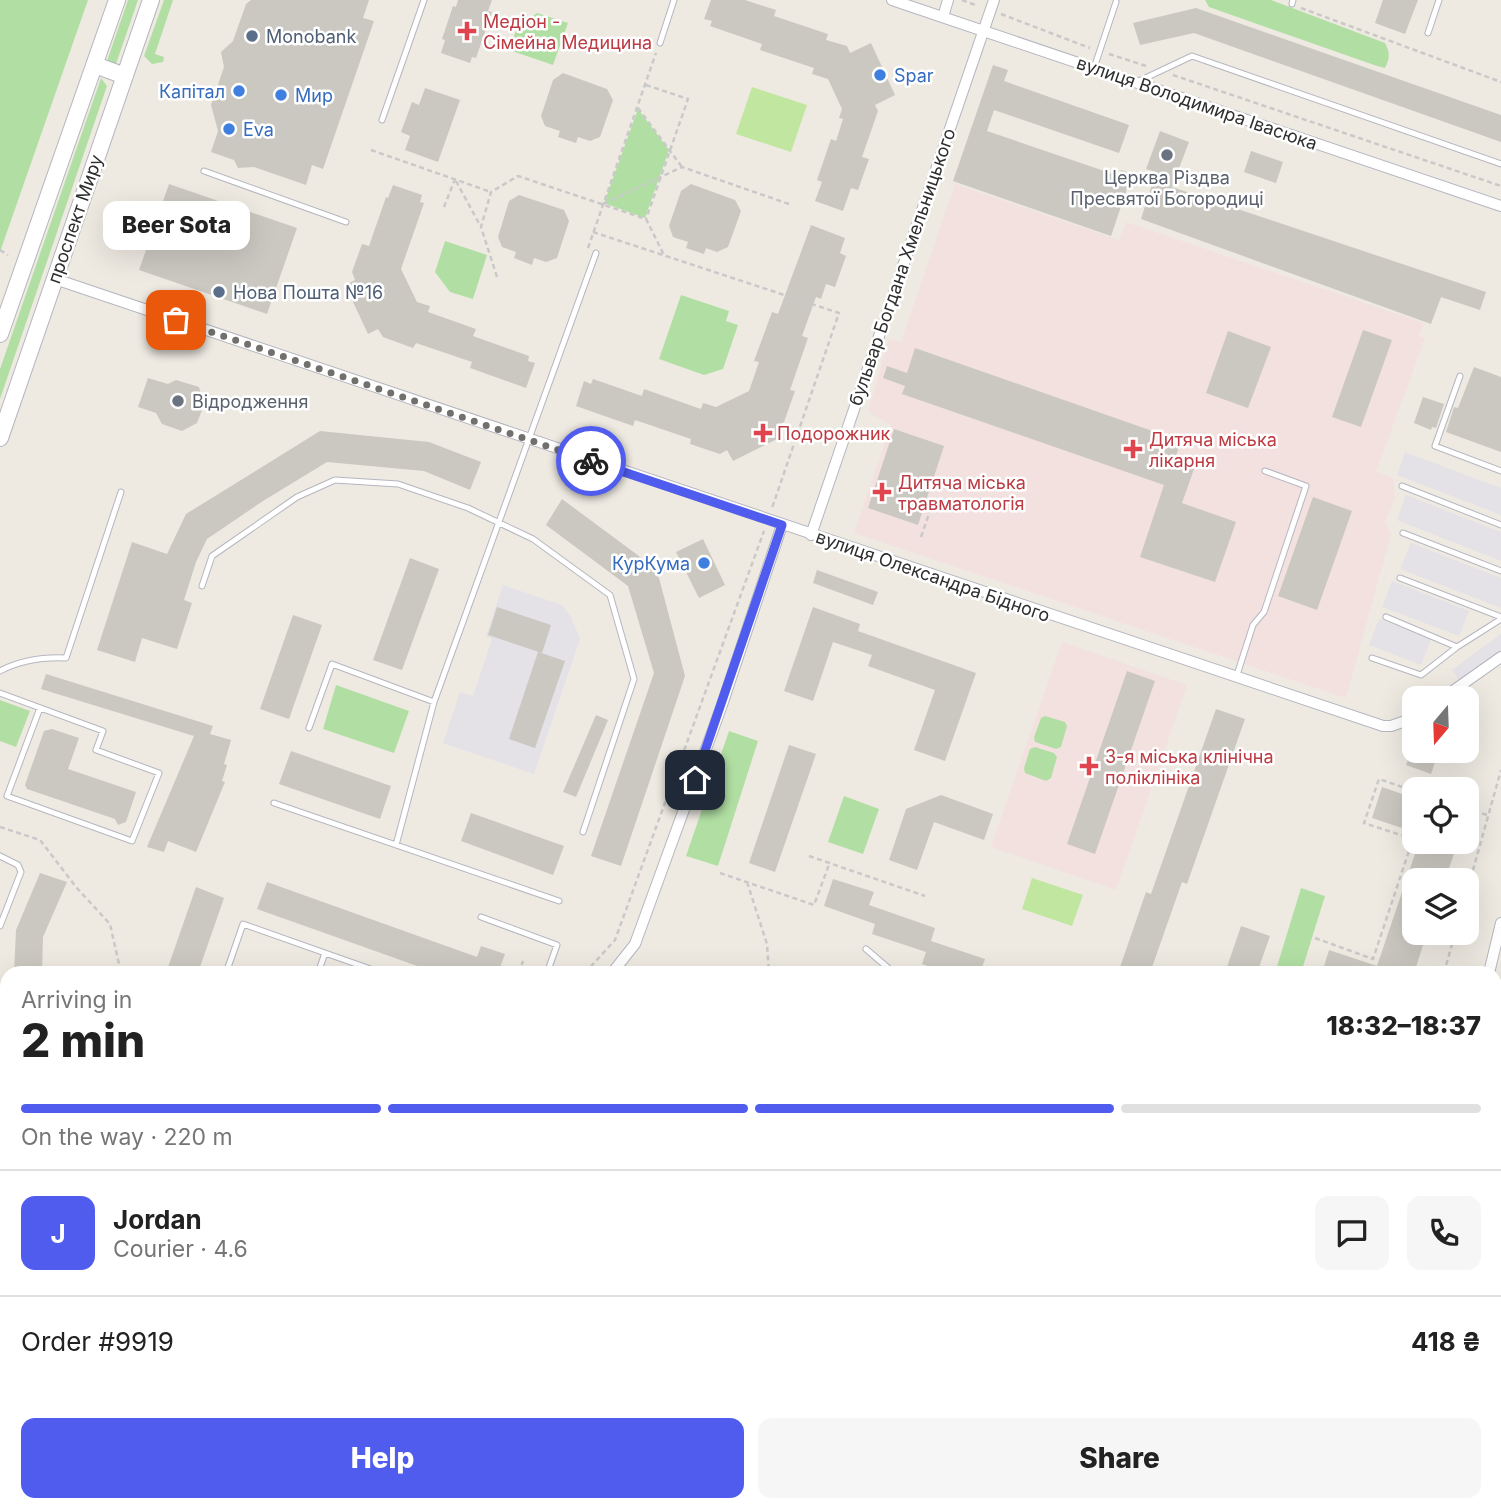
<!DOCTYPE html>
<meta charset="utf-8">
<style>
body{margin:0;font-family:Inter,sans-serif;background:#f6f6f6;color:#222;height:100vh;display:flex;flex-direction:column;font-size:26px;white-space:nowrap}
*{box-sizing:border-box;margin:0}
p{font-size:23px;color:#767676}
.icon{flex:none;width:38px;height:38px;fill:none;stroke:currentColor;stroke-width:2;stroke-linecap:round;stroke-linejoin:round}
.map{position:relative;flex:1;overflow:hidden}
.panel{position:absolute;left:0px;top:966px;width:1502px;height:546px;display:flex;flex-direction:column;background:#fff;border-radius:21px 21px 0 0;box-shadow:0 7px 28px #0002}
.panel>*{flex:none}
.needle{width:46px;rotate:199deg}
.buttons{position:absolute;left:1402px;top:686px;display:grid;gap:14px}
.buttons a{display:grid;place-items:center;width:77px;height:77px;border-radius:14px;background:#fff;box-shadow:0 7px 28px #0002;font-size:35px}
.pin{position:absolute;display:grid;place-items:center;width:60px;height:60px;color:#fff;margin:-30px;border-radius:14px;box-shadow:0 4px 10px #0006}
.courier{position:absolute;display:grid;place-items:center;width:70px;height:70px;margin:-35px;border:5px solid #505ced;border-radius:50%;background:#fff;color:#222;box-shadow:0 2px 9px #0007}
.bubble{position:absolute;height:49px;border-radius:14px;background:#fff;box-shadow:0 7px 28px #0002;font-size:23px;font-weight:800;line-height:49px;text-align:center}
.head em{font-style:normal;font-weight:800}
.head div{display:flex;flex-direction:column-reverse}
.head{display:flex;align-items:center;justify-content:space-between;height:119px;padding:0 21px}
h1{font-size:46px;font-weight:800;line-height:52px}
.bar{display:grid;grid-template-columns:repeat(4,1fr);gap:10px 7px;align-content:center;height:84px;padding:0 21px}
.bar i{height:9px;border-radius:5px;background:#e0e0e0}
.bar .selected{background:#505ced}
.bar p{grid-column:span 4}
.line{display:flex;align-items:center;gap:18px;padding:0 21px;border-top:2px solid #e0e0e0}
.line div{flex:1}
.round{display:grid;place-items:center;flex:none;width:74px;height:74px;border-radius:14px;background:#f6f6f6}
.cta{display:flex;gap:14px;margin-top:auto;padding:14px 21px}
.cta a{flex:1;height:80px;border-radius:14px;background:#505ced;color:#fff;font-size:28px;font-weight:800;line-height:80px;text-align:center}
.cta a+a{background:#f6f6f6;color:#222}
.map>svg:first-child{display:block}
</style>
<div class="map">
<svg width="1501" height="1512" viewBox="0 0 1501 1512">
<rect width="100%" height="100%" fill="#eeeae2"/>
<path fill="#e4e1e7" d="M1405 452 1501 488V515L1397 475Z
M1406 495 1501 532V561L1397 520Z
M1411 543 1501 578V608L1400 569Z
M1392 581 1469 611 1459 636 1382 607Z
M503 585 562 605 571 617 580 639 534 774 443 743 460 692 473 696 492 639 486 636Z
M1379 619 1431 639 1421 665 1369 645Z
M1501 634V652L1460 682 1452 670Z
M1494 1203 1501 1205V1225L1495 1245Z
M1501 1261V1512H1493L1484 1505H1494V1269L1498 1270Z"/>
<path fill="#ede8d3" d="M918 1505H1132L1130 1512H916Z"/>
<path fill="#f3e1e0" d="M955 184 1119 240 1126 222 1424 323 1419 336 1425 338 1376 472 1393 478 1395 497 1385 522 1391 534 1346 698 854 533 891 425 868 412 889 338 901 342Z
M1062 642 1187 685 1116 890 991 847Z"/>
<path fill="#b1dfa3" d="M0 0H88L0 252Z
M128 0H138L116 64 107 61Z
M164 0H173L155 54 164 57 163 62 152 64 144 56Z
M1205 0H1271L1385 43C1390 52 1390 58 1385 68L1377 66 1209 7Z
M537 13 568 23 553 65 509 50 517 28Z
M101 78 107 86 0 399V369Z
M638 109 669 150 645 218 604 203Z
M445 241 487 255 473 299 450 292 435 272Z
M681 295 729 311 726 321 738 325 723 369 704 375 659 359Z
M336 685 409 711 394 753 323 729Z
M0 700 30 711 16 747 0 741Z
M1045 716 1065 722 1067 726 1061 747 1056 749 1035 742 1034 737 1041 718Z
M729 731 758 741 718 866 686 856Z
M1035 747 1054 753 1057 757 1051 778 1046 781 1025 773 1024 768 1030 749Z
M844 796 879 809 863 854 828 842Z
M1301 888 1325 896 1301 973H1275Z
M0 1299 7 1308V1401L0 1410Z"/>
<path fill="#c1e6a0" d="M752 87 807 105 791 152 736 134Z
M1032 878 1083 895 1072 926 1022 909Z"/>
<path fill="#cac8c0" d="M251 0H369L363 18 374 21 323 169 312 165 306 185 254 167 238 168 234 160 211 152 218 131 211 105 224 67 221 52 233 41 246 4Z
M458 0H492L488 11 492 12 476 58 472 57 470 63 441 53 445 40 442 39 453 6 456 7Z
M711 0H745L776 10 774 16 828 34 826 40 847 46 850 53 871 43 895 95 875 105 878 111 862 157 869 159 858 190 851 188 843 211 815 201 822 182 817 180 831 139 836 141 843 119 839 118 842 109 828 79 812 74 814 68 760 50 762 44 710 26 712 21 704 19Z
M1383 0H1418L1405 34 1375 23Z
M1196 8 1501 115V142L1194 33 1140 45 1133 23Z
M993 65 1008 70 1004 81 1129 125 1119 153 994 110 987 131 1119 176 1121 170 1132 174 1111 236 953 181Z
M563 73 607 89 613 100 600 137 590 141 578 137 576 143 558 137 560 131 545 126 541 116 553 80Z
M425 88 460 100 438 162 405 150 410 136 401 132 412 102 419 105Z
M1160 131 1189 142 1172 187 1486 292 1480 310 1441 297 1431 324 1141 219 1156 172 1146 169Z
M1251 151 1283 162 1276 183 1244 172Z
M169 184 297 228 267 314 139 270Z
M691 184 735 200 741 211 728 247 717 252 706 248 704 254 686 248 688 242 673 237 669 226 681 191Z
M393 185 422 195 420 202 424 203 401 269 417 302 430 306 428 312 476 329 473 336 529 356 528 361 535 363 526 388 470 368 472 362 416 343 413 348 383 337 378 329 368 334 345 285 355 280 352 272 362 244 369 246 386 197 388 198Z
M519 195 564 210 569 221 557 258 546 262 534 258 532 265 514 258 516 252 502 247 498 237 509 201Z
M811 225 845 238 840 253 846 256 835 287 826 284 821 299 816 297 802 336 808 338 790 390 795 391 784 422 776 427 781 437 733 461 727 450 720 454 690 444 691 439 635 420 633 426 576 406 584 381 591 384 593 379 642 396 644 389 701 409 703 403 716 407 749 391 759 362 754 361 772 312 778 314Z
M1363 330 1392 340 1361 427 1332 417Z
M1228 331 1271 347 1248 408 1206 393Z
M915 348 1181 441 1174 462 1194 469 1182 503 1236 522 1215 582 1140 557 1164 485 902 394 905 386 883 378 887 366 907 373Z
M1474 367 1501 377V452L1446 432 1454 407 1458 408Z
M148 378 168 384 176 380 199 387 204 405 197 423 182 431 162 424 156 413 138 407Z
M1423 397 1444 404 1436 428 1432 427 1431 430 1414 423Z
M894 429 944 446 918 525 868 508Z
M320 431 429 442 481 462 470 490 424 471 327 462 263 501 207 539 196 562 184 600 192 603 177 649 142 638 135 662 97 650 132 542 167 554 186 514Z
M1313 497 1352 511 1317 610 1278 596Z
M562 499 647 562 659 578 685 676 621 866 591 856 654 673 628 586 546 525Z
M703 539 725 585 699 598 676 552Z
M410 558 439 569 402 670 373 660Z
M817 570 878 592 873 605 813 583Z
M497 607 551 625 542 653 488 635Z
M813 607 860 624 858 631 976 673 945 761 914 750 935 690 868 666 872 655 833 642 813 701 784 691Z
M293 615 322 625 289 719 260 709Z
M538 652 565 661 535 748 509 739Z
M1127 671 1155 681 1095 854 1067 844Z
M46 674 213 726 210 734 231 740 224 764 227 765 222 781 225 782 196 852 168 841 164 852 147 847 194 736 41 689Z
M1216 709 1245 719 1187 884 1182 882 1150 973H1118L1146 892 1151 894Z
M596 715 608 720 576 797 563 792Z
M52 729 79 738 68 769 136 792 126 822 118 825 115 819 27 789 25 785 44 731Z
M789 745 816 754 775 872 749 863Z
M291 751 391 786 380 819 279 784Z
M1411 752 1435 762 1431 774 1406 765Z
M1382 787 1414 798V832L1372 818Z
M941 795 993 814 984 840 934 822 917 870 889 860 906 809Z
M471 813 564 846 553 875 461 841Z
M1419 842H1458L1445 880H1414V933H1427L1414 973H1322L1329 950 1377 966Z
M40 873 67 882 43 937 42 973H14L16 930Z
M833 879 874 892 869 905 935 928 931 941 985 959 980 973H948L922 964 926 952 872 934 875 924 824 906Z
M267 882 477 957 481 946 505 954 498 973H437L257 909Z
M196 887 224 898 200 967 198 973H166Z
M1241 926 1270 936 1257 973H1225Z"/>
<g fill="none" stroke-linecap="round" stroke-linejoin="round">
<g stroke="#b5b6c0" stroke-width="7">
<path id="lane" d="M1292 4 1293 0
M1428 33 1439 0
M660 43 674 0
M1094 68 1116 2
M1139 81 1192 56 1501 164
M382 120 424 0
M204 171 346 222
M1460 376 1435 446 1501 471
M1402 486 1501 525
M1403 533 1501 571
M1400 578 1501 617
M202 586 212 556 297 497 335 480 398 484 468 508 533 539 610 595 634 679 583 832
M1386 617 1457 647
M1372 658 1421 675 1457 647 1501 619
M0 671C21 660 42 657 66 658L121 492
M1236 678 1253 625 1264 612 1306 486 1265 471
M0 693 103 731 96 750 159 773 132 841 7 796 40 708
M309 728 332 664 434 702
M274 803 559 901
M396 845 434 702 596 253
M0 856 18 865 21 872 0 926
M481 917 557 945 547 973
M866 949 894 973
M325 953 382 973
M226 973 243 924 325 953 318 973
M1494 1040 1501 1037
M0 1048 7 1059
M1494 1191 1501 1187
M1494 1194 1501 1201
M1498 1247 1501 1240
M0 1281 7 1289
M0 1429 7 1421
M566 1505 574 1512
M692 1505 708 1512
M314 1512 322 1505"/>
</g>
<g stroke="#b5b6c0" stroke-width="12">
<path id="street" d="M892 0 1501 206
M943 17 948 0
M55 279 1383 726H1391L1414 718
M811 535 994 0
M1443 698 1501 657
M612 973 635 944 722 705 782 525
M1489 973 1501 923
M1390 1505V1512"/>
</g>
<g stroke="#b5b6c0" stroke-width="18">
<path id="secondary" d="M95 65 125 76
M0 334 117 0
M0 438 151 0
M0 1142 7 1144
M0 1168 7 1171
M376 1505 384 1512
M409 1505 416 1512"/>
</g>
<path stroke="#c9c9c9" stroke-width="2.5" stroke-dasharray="5 3.5" stroke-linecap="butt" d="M962 0 978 6
M1301 8 1501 82
M1001 14 1090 48
M1109 54 1146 66
M1173 75 1501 186
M646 85 688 99 646 219
M638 108 682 167
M371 150 491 192
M456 181 481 227
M603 204 682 167 792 205
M444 207 455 179
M593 232 839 313 772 508
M588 248 656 53
M0 250 8 255
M497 277 481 227 491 192 518 176 646 219 665 257
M921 537 931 508 924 506
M1423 698 1433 693
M1466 808 1487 815
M0 827 40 840 76 887 110 924 121 973
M809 856 925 896
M720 873 814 905 830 862
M747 882 767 944 769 973
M1466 895 1501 770
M1315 938 1373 959 1413 839 1364 823 1379 779 1414 791
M519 973 523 961
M585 973 615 940 764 531
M859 973 875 968
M1444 973 1455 933
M340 1508 343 1505
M4 1512 12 1505
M538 1512 539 1509
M676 1512 681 1505"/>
<use href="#lane" stroke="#fff" stroke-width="5"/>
<use href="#street" stroke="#fff" stroke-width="10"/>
<use href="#secondary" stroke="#fff" stroke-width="16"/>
</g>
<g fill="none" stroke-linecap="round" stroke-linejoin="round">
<path stroke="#71706d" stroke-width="7" stroke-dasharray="0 12.6" d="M176 320 591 461"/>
<path stroke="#505ced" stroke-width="9" d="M591 461 782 525 695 780"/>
</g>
<g fill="#e0444e" stroke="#fff" stroke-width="2.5">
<path d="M463.5 20.5h7v7h7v7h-7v7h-7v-7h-7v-7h7z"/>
<path d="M759.5 422.5h7v7h7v7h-7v7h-7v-7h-7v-7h7z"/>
<path d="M1129.5 438.5h7v7h7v7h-7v7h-7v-7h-7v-7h7z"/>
<path d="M878.5 481.5h7v7h7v7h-7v7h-7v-7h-7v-7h7z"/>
<path d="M1085.5 755.5h7v7h7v7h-7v7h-7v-7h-7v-7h7z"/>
</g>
<g fill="#5c6f8a" stroke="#fff" stroke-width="2.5">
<circle cx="252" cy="36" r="7"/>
<circle cx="219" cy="292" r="7"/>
</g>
<g fill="#3f7fe0" stroke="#fff" stroke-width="2.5">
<circle cx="880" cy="75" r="7"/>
<circle cx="239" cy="91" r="7"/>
<circle cx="281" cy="95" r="7"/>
<circle cx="229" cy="129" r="7"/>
<circle cx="704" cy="563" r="7"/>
</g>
<g fill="#6b7280" stroke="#fff" stroke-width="2.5">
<circle cx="1167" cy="155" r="7"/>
<circle cx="178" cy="401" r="7"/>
</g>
<g text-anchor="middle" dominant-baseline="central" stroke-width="5" stroke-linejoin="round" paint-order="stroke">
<g font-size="18" fill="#be3a42" stroke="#fff" text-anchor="start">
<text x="483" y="21">Медіон -<tspan x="483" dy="21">Сімейна Медицина</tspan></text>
<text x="777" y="433">Подорожник</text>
<text x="1149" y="439">Дитяча міська<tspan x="1149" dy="21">лікарня</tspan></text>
<text x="898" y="482">Дитяча міська<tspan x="898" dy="21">травматологія</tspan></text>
<text x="1105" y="756">3-я міська клінічна<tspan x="1105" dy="21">поліклініка</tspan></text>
</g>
<g font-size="18" fill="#4e5e75" stroke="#fff" text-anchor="start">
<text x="266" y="36">Monobank</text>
<text x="233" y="292">Нова Пошта №16</text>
</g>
<g font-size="18" fill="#366cbe" stroke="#fff" text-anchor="start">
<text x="894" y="75">Spar</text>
<text x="225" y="91" text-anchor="end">Капітал</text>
<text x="295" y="95">Мир</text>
<text x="243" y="129">Eva</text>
<text x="690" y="563" text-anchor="end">КурКума</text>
</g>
<g font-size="18" fill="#2e2e2e" stroke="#fff">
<text transform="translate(1197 103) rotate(19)">вулиця Володимира Івасюка</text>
<text transform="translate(75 219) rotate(-71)">проспект Миру</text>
<text transform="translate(902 267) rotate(-71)">бульвар Богдана Хмельницького</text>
<text transform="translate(933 576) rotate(19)">вулиця Олександра Бідного</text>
</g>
<g font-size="18" fill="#5b616d" stroke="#fff">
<text x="1167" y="177">Церква Різдва<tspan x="1167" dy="21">Пресвятої Богородиці</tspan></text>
<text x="192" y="401" text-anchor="start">Відродження</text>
</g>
</g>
</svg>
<div class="buttons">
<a><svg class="needle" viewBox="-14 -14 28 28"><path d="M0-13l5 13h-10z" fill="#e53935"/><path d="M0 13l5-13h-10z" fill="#767676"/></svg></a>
<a><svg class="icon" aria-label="locate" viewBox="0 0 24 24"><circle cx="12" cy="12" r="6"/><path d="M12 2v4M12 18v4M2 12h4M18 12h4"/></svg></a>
<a><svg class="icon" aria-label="layers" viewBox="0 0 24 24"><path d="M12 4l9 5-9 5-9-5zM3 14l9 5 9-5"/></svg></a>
</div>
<div class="pin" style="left:176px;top:320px;background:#ea580c"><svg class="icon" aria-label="bag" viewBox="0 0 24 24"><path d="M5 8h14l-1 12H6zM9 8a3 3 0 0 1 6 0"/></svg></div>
<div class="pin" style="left:695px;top:780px;background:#1f2937"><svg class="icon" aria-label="home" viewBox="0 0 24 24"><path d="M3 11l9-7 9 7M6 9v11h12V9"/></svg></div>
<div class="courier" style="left:591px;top:461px"><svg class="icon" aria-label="bike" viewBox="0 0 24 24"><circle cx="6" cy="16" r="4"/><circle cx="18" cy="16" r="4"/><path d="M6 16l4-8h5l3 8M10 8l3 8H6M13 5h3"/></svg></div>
<div class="bubble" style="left:103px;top:201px;width:147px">Beer Sota</div>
<section class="panel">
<div class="head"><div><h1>2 min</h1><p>Arriving in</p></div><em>18:32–18:37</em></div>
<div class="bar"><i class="selected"></i><i class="selected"></i><i class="selected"></i><i></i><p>On the way · 220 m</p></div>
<div class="line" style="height:126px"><b class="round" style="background:#505ced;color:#fff">J</b><div><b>Jordan</b><p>Courier · 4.6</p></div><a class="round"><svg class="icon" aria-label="chat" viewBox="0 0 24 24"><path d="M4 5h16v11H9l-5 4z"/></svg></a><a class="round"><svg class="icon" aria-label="phone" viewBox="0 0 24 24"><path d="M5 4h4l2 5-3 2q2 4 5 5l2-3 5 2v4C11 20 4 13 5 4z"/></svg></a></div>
<div class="line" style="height:91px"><div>Order #9919</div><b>418 ₴</b></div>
<div class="cta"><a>Help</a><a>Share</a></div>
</section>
</div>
